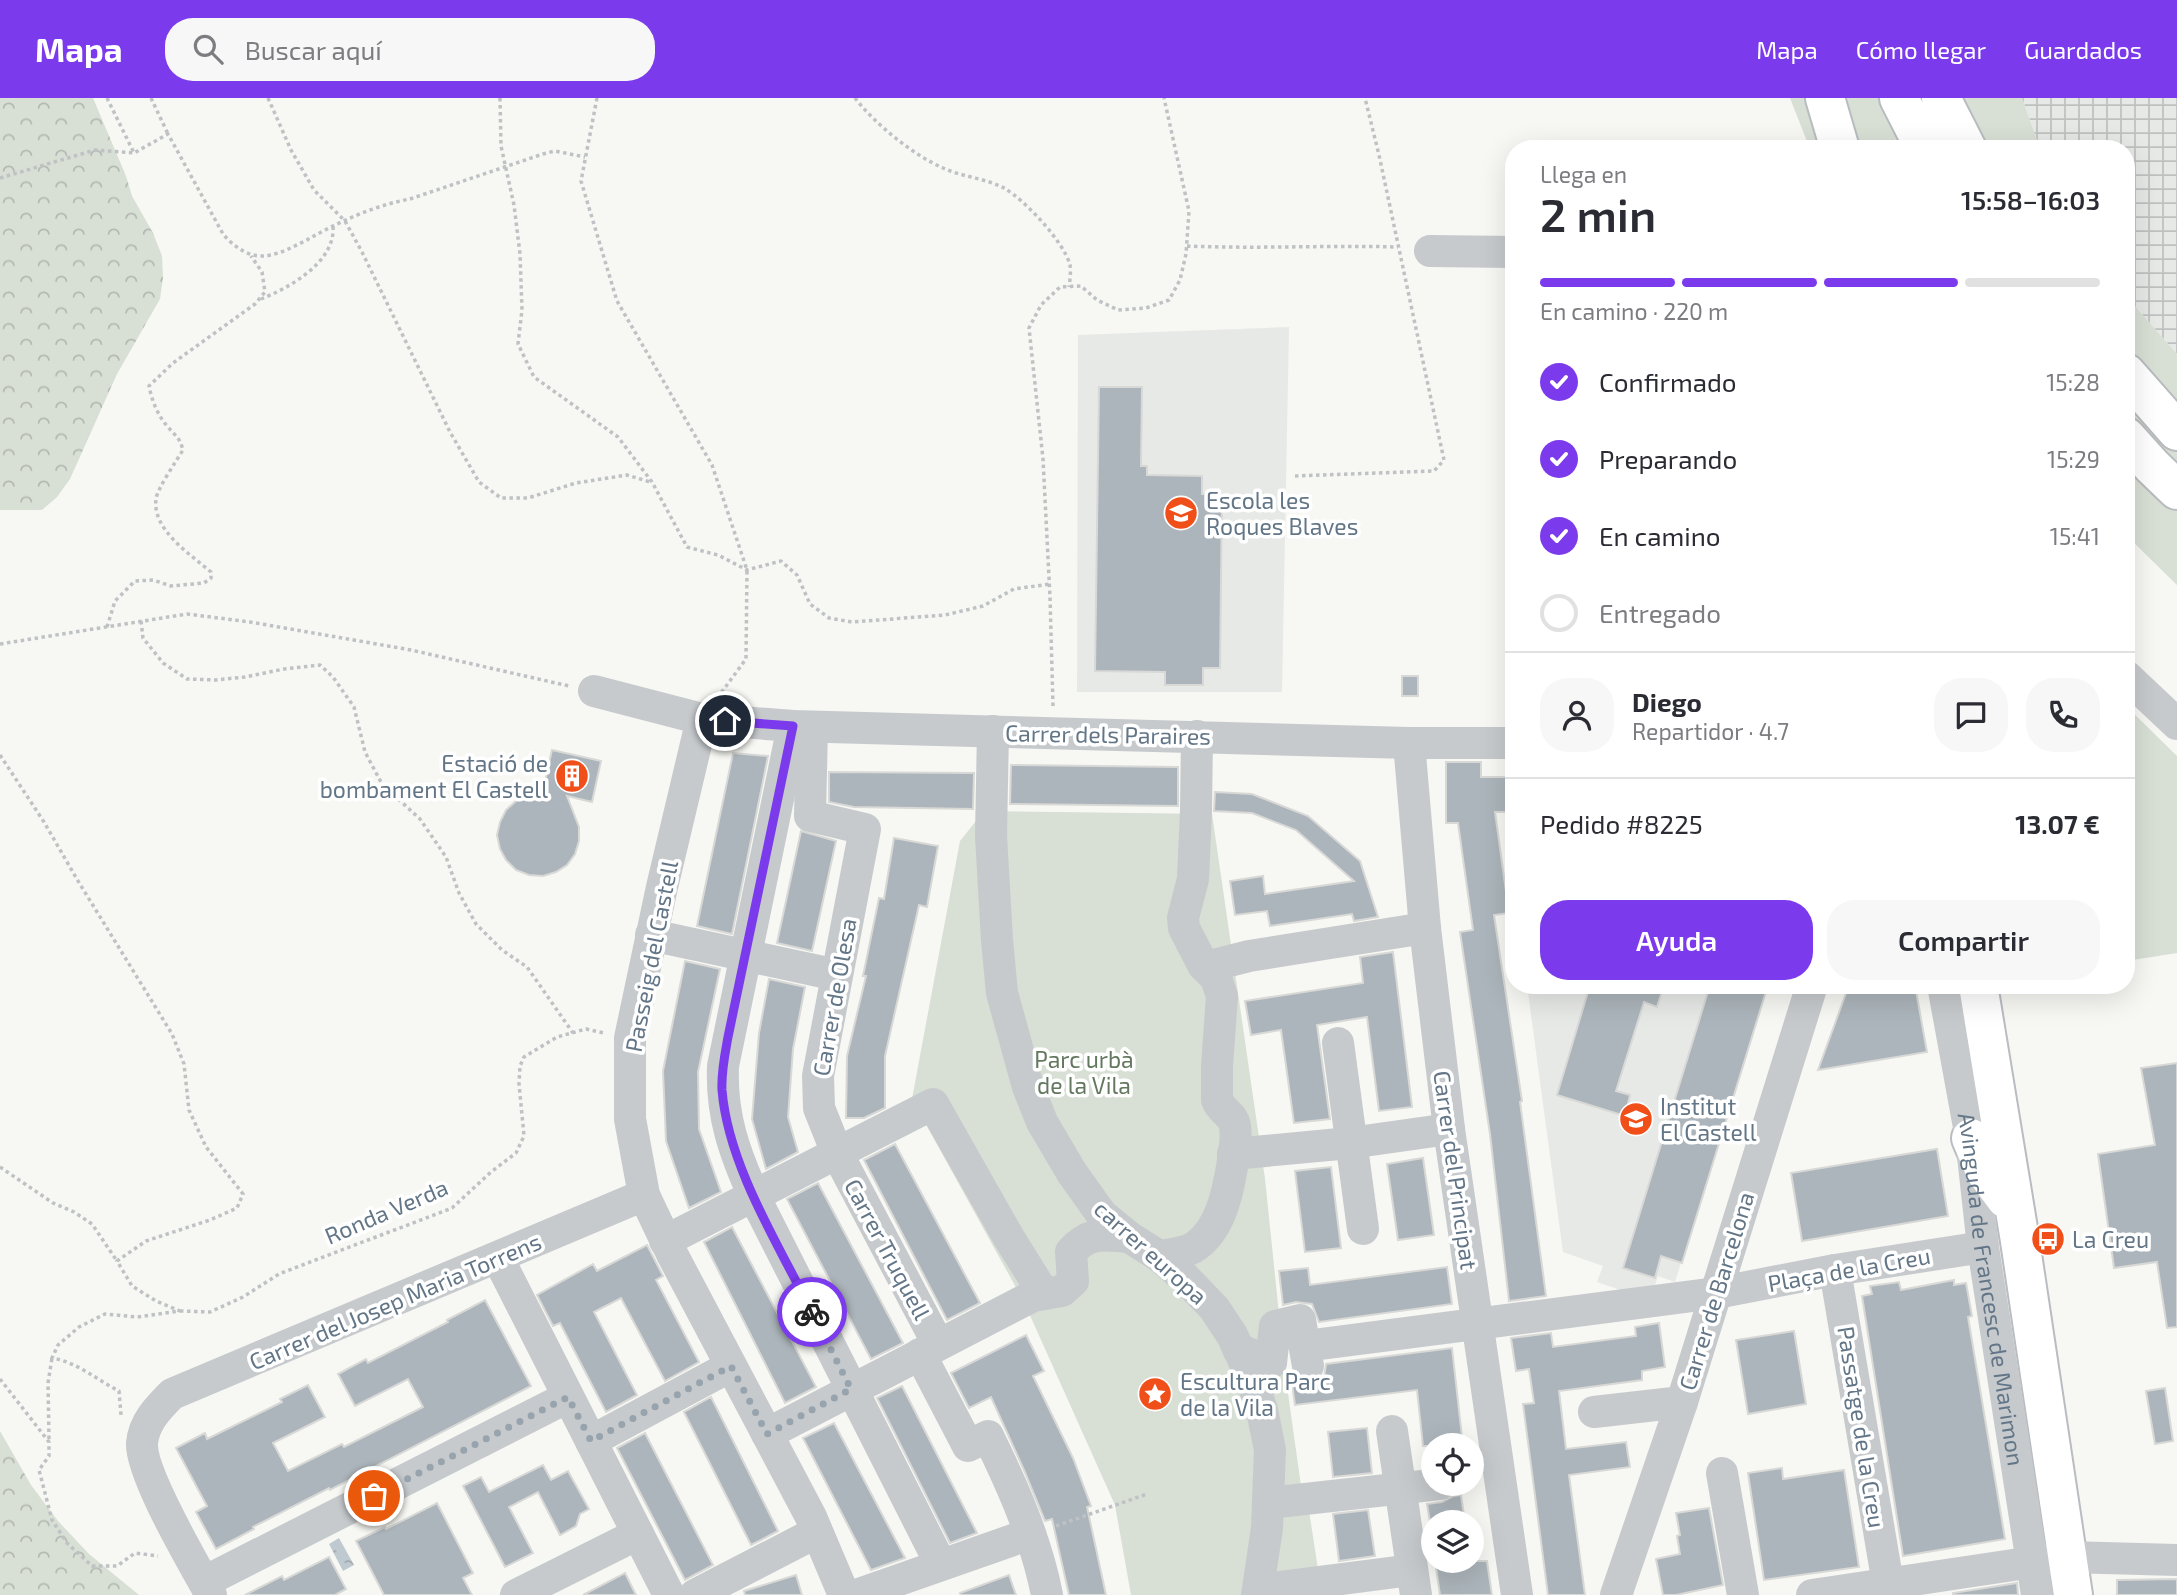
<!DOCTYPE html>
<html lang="es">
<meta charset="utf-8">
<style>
body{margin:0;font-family:"Exo 2",sans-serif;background:#f7f7f7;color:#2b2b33;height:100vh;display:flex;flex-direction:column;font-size:26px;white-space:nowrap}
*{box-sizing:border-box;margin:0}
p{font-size:23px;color:#7c7c81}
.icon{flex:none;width:38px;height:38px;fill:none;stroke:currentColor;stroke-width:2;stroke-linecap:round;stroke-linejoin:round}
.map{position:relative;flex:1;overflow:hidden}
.side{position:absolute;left:1505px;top:42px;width:630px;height:854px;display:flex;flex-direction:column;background:#fff;border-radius:28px;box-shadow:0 7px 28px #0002}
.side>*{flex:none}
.buttons{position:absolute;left:1421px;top:1335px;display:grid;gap:14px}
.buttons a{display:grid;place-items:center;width:63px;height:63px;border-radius:50%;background:#fff;box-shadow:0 7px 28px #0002;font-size:35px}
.pin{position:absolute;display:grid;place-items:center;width:60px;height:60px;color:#fff;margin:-30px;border:4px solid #fff;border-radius:50%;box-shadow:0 2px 7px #0007}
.courier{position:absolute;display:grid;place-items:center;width:70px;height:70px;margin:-35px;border:5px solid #7c3aed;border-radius:50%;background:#fff;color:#222;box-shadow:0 2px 9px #0007}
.summary em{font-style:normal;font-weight:600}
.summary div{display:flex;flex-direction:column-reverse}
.summary{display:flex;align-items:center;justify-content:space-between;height:119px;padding:0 35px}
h1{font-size:46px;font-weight:600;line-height:52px}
.bar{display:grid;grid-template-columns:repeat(4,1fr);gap:10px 7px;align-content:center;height:84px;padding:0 35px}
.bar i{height:9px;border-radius:5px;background:#e1e1e2}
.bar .on{background:#7c3aed}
.bar p{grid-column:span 4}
.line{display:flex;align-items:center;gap:18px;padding:0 35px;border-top:2px solid #e1e1e2}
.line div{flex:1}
.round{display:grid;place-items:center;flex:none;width:74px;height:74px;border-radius:28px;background:#f7f7f7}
ol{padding:0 35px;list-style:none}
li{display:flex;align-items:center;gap:21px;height:77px}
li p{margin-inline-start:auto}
li .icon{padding:7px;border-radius:50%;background:#7c3aed;color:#fff;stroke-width:4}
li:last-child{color:#7c7c81}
li i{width:38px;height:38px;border:4px solid #e1e1e2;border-radius:50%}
.primary-button{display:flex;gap:14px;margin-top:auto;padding:14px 35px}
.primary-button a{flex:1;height:80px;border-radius:28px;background:#7c3aed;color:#fff;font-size:28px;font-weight:600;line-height:80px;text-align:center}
.primary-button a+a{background:#f7f7f7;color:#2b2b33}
header{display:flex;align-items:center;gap:42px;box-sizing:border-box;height:98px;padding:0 35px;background:#7c3aed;color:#fff}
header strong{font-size:33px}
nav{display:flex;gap:38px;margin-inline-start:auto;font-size:24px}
.search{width:490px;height:63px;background:#f7f7f7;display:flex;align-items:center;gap:18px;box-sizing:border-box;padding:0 24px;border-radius:28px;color:#7c7c81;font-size:26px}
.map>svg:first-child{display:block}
</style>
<header>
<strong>Mapa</strong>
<div class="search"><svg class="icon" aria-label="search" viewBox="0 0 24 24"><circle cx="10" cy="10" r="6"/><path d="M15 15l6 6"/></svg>Buscar aquí</div>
<nav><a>Mapa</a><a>Cómo llegar</a><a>Guardados</a></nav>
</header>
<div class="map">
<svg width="2177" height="1497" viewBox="0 0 2177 1497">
<defs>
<pattern id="industrial-grid" width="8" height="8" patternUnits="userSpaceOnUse" patternTransform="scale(1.75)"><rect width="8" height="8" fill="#e7e9e7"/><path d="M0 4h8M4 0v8" fill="none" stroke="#bfc1c1"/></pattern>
<pattern id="forest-crowns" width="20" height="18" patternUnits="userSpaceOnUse" patternTransform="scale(1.75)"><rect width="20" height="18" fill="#d8dfd4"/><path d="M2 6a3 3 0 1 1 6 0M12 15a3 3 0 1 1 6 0" fill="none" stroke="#b3b9b2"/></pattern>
<pattern id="water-ripples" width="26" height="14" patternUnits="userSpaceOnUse" patternTransform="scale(1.75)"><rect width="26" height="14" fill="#bfcad0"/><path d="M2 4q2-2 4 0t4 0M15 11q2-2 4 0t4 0" fill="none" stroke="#9fa9ae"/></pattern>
</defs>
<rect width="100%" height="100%" fill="#f7f7f3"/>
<path fill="#e7e9e7" d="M1289 229 1282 594H1077L1078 237Z
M1527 887H1768L1675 1184 1658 1178 1650 1202 1597 1184 1603 1168 1563 1154Z"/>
<path fill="url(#industrial-grid)" d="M2022 0H2177V256L2126 198V51H2040Z"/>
<path fill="#d8dfd4" d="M1790 0H2022L2040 51H1810Z
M2126 198 2177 256V487L2126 437Z
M2126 608 2177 658V855L2126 863Z
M984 713 1212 716 1265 1081 1285 1274 1301 1388 1307 1400 1322 1497H1131L1115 1407 1024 1204 912 1001 960 743Z"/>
<path fill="url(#forest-crowns)" d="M0 0H93L126 78 132 98 153 135 162 158 163 180 160 201 117 276 70 381 57 399 42 412H0Z
M0 1333 31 1387 58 1423 89 1456 139 1497H0Z"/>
<path fill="url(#water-ripples)" d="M339 1440 354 1467 343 1473 329 1446Z"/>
<path fill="#acb5bb" stroke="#d8d8d6" stroke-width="2" d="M1099 289H1142L1141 368H1147V377L1202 378V396H1222L1220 570H1203V587H1165V574L1095 573Z
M1402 578H1418V598H1402Z
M552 652 601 663 592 704 567 698 579 729V743L575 756 567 767 556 774 543 778 529 777 516 772 506 762 500 751 497 737 500 724 506 712 516 703 528 697 542 696Z
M733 655 768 658 732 836 697 828Z
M1446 664H1481V679H1514V714H1495L1509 815 1494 817 1522 1003 1520 1004 1546 1198 1509 1203 1490 1036 1460 834 1473 832 1458 725H1446Z
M1011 667 1178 669V708L1010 706Z
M829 674 974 675 973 711 854 709 829 704Z
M1215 694 1252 696 1308 718 1360 763 1378 819 1354 823 1352 816 1270 828 1267 813 1235 817 1230 783 1263 778 1265 796 1354 783 1296 732 1252 715 1214 713Z
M801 733 836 743 812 853 777 845Z
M894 740 938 748 927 809 919 807 885 958V1010L864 1020H846L847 958 866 878H863L879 800 884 801Z
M1393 854 1412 1009 1379 1013 1367 919 1317 927 1330 1021 1294 1025 1281 932 1251 937 1245 903 1363 885 1360 859Z
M685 863 720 871 698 974 699 1031 721 1094 689 1110 666 1043 663 973Z
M769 881 805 889 793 951 788 1019 798 1054 766 1071 752 1021 759 935Z
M1590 887H1664L1657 909 1644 904 1616 993 1630 997 1625 1018 1557 997Z
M1710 887H1768L1682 1165 1661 1158 1655 1180 1623 1170Z
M1849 887H1915L1927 954 1818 972Z
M2177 965V1229L2167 1230 2157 1164 2114 1170 2098 1056 2155 1047 2141 970Z
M895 1046 980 1205 947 1222 864 1062Z
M1937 1051 1948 1118 1802 1143 1791 1075Z
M1423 1060 1434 1137 1398 1142 1387 1066Z
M1331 1069 1341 1150 1305 1154 1295 1073Z
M818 1085 903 1245 871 1261 787 1101Z
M732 1129 816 1289 785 1305 704 1144Z
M647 1147 663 1178 656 1182 699 1264 665 1283 621 1200 594 1214 637 1297 606 1314 560 1225 553 1228 537 1197 593 1166 597 1173Z
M1447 1169 1452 1206 1319 1224 1312 1206 1296 1204 1283 1207 1279 1173 1308 1170 1310 1187Z
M1954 1182V1187L1966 1185 1972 1218 1968 1219 2005 1441 1903 1458 1862 1198 1872 1196 1870 1188 1899 1184 1901 1192Z
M485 1202 531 1288 330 1392 329 1390 253 1429 254 1431 216 1451 196 1414 207 1408 176 1350 205 1335 207 1341 282 1304 280 1301 308 1287 325 1319 273 1345 288 1373 342 1346 344 1349 423 1309 408 1281 355 1308 338 1276 366 1261 368 1265 448 1224 447 1222Z
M1659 1225 1665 1269 1642 1273V1282L1559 1293 1566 1351 1626 1344 1630 1369 1569 1377 1585 1497H1548L1523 1306 1534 1305 1529 1271 1516 1273 1511 1240 1551 1235 1553 1249 1636 1238 1635 1229Z
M1794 1233 1806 1306 1748 1316 1736 1242Z
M1026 1237 1044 1273 1033 1278 1073 1360 1091 1408 1087 1409 1106 1497H1069L1052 1421 1045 1423 1024 1372 991 1299 969 1310 951 1275Z
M1452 1250 1463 1348H1423L1417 1292 1295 1307 1292 1286H1310L1324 1281 1326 1266Z
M902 1288 977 1435 950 1445 877 1300Z
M2165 1290 2173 1343 2155 1346 2146 1293Z
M711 1299 778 1433 751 1447 684 1314Z
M834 1325 905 1460 871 1472 803 1340Z
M1367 1330 1372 1375 1333 1379 1328 1334Z
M645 1335 713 1467 685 1482 617 1350Z
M543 1367 551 1382 568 1373 589 1411 580 1416 576 1428 560 1437 538 1394 509 1409 533 1455 505 1469 463 1388 481 1379 489 1394Z
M1782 1370 1783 1381 1844 1372 1859 1469 1764 1482 1748 1375Z
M1461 1397 1465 1424H1430L1427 1406 1442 1404 1453 1398Z
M437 1405 473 1475 463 1480 472 1497H384L356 1443 385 1429 386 1431Z
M1709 1410 1723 1487 1676 1497H1663L1656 1461 1680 1456 1677 1438 1680 1437 1676 1415Z
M1368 1412 1375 1458 1339 1463 1333 1416Z
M329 1459 346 1491 335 1497H245L282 1478 284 1482Z
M1435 1463H1487L1492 1497H1440Z
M625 1475 636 1497H583Z
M796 1477 802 1497H745L744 1493Z
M1009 1477 1016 1497H961L960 1495Z
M2177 1481V1497H2117V1482Z
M2017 1485 2018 1497H1953V1495Z"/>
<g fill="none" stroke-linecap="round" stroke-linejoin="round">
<g stroke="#b9bdc1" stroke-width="42">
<path id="major" d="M1825 0 1840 51
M1978 887 2020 1143 2073 1497
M1971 1040 1985 1073 2006 1101"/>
</g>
<g stroke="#b8bcbf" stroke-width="42">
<path id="highway" d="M1899 0 1925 51
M1941 0 1967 51
M2126 275 2177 333
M2126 339 2152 368 2177 392"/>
</g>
<path stroke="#bfc2c4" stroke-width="3.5" stroke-dasharray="3.5 3.5" stroke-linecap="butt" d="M107 0 134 55 168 36 223 136C233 148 248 159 264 158 283 157 311 139 329 130 355 117 382 106 410 101L543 56 555 53 585 59
M151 0 168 36
M268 0 291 52 314 92 345 123 362 154 450 334 479 384 501 400H528L576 385 627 377 650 384
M500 0 501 48 514 107 520 156 522 212 518 246 534 279 618 339 652 384 687 449 718 457 747 472 781 463 797 477 810 506 829 520 852 524 945 517 983 508 1014 491 1050 486
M597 0 581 83 617 203 712 367 747 472 746 561 721 595
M855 0C874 25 913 57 943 70 962 79 985 80 1004 90 1025 102 1064 144 1070 167 1071 174 1070 182 1069 189
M0 80 95 52 134 55
M1187 148C1257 151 1328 147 1398 149
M261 201C289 190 336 164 333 128
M1295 378 1434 373 1444 362 1379 57 1365 0
M141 523 143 540 163 565 187 581 215 582 245 579 284 571 320 567 333 579 354 609 365 654 382 686 420 721 446 759 459 795 476 826 502 852 527 869 573 935
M107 529 115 503 135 483 153 482 171 488 204 485 211 480V474C190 456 152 432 156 401 157 391 177 362 183 352 179 338 176 339 168 329 158 318 152 303 149 288L173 265 255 206 265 194 262 174 251 158
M0 546 187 516 250 524 411 552 569 588
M1053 608 1050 499 1043 361 1029 230 1041 207 1060 189 1081 188 1097 202 1118 212 1146 210 1169 202 1180 182 1186 156 1189 113 1164 0
M0 657 44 724 78 783 172 936 184 966 189 1012 206 1049 243 1096 237 1110 210 1122 146 1143 117 1163 132 1188 156 1203 180 1213 137 1219 105 1216 79 1229 58 1247 52 1260C77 1264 97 1282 119 1293L121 1317
M0 1069 53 1105 74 1114 92 1126 117 1163
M180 1213 210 1214 243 1199 279 1176 452 1110 491 1074 516 1055 524 1038 519 986 520 968 524 959 557 939 586 931 604 935
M0 1281 49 1344V1358L39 1372 52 1422 67 1445 92 1468H117L135 1455 158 1458
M49 1341 48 1285 52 1260
M1056 1428 1147 1396"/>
<g stroke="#c6cacd" stroke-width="32">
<path d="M1430 153 1514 154"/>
<path d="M2126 578 2177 626"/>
<path d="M594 593 702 621 662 789 630 940V1021L644 1097 672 1156 811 1419 844 1497"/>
<path d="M702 621 793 628 1409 645H1514"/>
<path d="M793 628 723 968C721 1017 734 1054 754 1098L941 1467"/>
<path d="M812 629 810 718 865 731 818 978 819 1010 837 1055 938 1246"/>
<path d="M993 633 991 738 997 842 1002 895 1028 989 1042 1024 1072 1075 1102 1117 1129 1139 1159 1158 1185 1180 1214 1210 1232 1237 1249 1274 1262 1312 1270 1352 1267 1430 1257 1497"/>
<path d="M1409 645 1425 830 1449 1031 1517 1497"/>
<path d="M651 837 837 877"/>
<path d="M1206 869 1249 858 1425 830"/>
<path id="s1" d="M1943 887 1971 1040 1983 1149 2037 1497"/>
<path d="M1338 945 1363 1131"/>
<path d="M1233 1056 1350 1045 1449 1031"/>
<path d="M665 1143 933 1006 1009 1140 1044 1196"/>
<path d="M1159 1158C1171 1156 1186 1155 1196 1148 1207 1140 1216 1126 1221 1113 1228 1096 1238 1045 1235 1028 1233 1016 1221 1013 1217 1002V968L1222 898 1216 880 1203 867 1184 830 1183 820 1193 781 1196 713 1197 638"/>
<path d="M498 1160 669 1497"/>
<path d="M1835 1172 1888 1486"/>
<path d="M1305 1248 1716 1195 1835 1172 1983 1149"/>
<path d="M1238 1251 1271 1265 1275 1228 1300 1222 1308 1268"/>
<path d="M920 1256 968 1348 988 1338C1013 1389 1036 1441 1047 1497"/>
<path d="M1594 1314 1682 1304"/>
<path d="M1392 1333 1416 1497"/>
<path d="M767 1336 1033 1198 1062 1193 1073 1183 1071 1154C1089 1133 1104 1137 1129 1139"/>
<path d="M591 1343 731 1268"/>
<path d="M1722 1375 1743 1497"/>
<path d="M1268 1405 1440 1386"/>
<path d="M204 1484 568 1299"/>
<path d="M1279 1489 1412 1472"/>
<path d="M211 1497C194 1466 140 1375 142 1345 144 1324 158 1310 172 1296L644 1097"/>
<path d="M516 1497 638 1436"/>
<path d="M695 1497 817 1434"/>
<path d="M856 1497 1030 1436"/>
<path d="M1616 1497 1682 1304 1812 887"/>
<path d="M1812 1497 2067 1459 2177 1462"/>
</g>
<use href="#major" stroke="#fff" stroke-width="38"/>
<use href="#highway" stroke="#fff" stroke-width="38"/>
</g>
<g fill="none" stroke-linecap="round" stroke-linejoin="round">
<path stroke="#97a3ad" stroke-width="7" stroke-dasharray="0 12.6" d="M374 1398 568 1299 591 1343 731 1268 767 1336 851 1291 812 1214"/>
<path stroke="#7c3aed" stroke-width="9" d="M725 623 793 628 728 939C725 956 721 974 722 992 728 1067 778 1146 812 1214"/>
</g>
<defs>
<g id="school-disc" transform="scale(1.75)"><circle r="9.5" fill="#f14f19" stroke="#fff"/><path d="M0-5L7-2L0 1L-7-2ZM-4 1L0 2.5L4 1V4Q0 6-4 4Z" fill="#fff"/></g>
<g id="building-disc" transform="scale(1.75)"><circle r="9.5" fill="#f14f19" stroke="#fff"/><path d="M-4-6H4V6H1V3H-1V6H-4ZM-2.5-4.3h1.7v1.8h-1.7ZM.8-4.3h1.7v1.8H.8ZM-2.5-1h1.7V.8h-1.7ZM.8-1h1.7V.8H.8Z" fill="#fff"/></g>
<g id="bus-disc" transform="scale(1.75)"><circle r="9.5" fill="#f14f19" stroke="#fff"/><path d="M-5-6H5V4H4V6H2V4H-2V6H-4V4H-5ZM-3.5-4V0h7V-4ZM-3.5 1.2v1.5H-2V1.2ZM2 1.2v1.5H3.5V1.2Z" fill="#fff"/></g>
<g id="sight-disc" transform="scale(1.75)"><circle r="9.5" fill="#f14f19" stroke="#fff"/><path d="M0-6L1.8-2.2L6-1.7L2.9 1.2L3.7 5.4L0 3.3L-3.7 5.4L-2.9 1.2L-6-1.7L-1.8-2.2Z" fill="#fff"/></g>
</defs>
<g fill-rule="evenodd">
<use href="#school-disc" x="1181" y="415"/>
<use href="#building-disc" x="572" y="678"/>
<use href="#school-disc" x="1636" y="1021"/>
<use href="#bus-disc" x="2048" y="1141"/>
<use href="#sight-disc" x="1155" y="1296"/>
</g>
<g text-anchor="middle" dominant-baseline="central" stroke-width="7" stroke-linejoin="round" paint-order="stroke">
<g font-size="23" fill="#637687" stroke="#fff" text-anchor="start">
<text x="1206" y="402">Escola les<tspan x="1206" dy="26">Roques Blaves</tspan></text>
<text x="548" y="665" text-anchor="end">Estació de<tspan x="548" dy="26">bombament El Castell</tspan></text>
<text x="1660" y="1008">Institut<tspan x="1660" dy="26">El Castell</tspan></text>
<text x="2072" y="1141">La Creu</text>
<text x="1180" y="1283">Escultura Parc<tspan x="1180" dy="26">de la Vila</tspan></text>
</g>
<g font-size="23" fill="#637687" stroke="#fff">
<text transform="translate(1108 636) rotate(1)">Carrer dels Paraires</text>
<text transform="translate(651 858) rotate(-79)">Passeig del Castell</text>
<text transform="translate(834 899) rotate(-80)">Carrer de Olesa</text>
<text transform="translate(1456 1072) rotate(82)">Carrer del Principat</text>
<text transform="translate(386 1113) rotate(-23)">Ronda Verda</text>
<text transform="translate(888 1151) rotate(62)">Carrer Truquell</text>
<text transform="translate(1151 1154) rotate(42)">carrer europa</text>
<text transform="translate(1849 1171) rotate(-10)">Plaça de la Creu</text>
<text stroke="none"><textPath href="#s1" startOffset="308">Avinguda de Francesc de Marimon</textPath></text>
<text transform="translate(1716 1193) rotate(-73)">Carrer de Barcelona</text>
<text transform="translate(395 1203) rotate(-23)">Carrer del Josep Maria Torrens</text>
<text transform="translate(1862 1329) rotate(81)">Passatge de la Creu</text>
</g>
<g font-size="23" fill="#64785f" stroke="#fff">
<text x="1084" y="961">Parc urbà<tspan x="1084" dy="26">de la Vila</tspan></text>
</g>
</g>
</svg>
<div class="buttons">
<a><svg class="icon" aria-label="locate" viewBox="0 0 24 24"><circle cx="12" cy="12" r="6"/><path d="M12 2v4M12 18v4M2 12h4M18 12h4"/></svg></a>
<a><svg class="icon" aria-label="layers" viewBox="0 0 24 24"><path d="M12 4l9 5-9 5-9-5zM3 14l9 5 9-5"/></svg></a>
</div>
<div class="pin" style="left:374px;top:1398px;background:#ea580c"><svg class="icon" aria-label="bag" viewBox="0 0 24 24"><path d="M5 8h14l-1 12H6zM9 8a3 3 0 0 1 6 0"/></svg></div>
<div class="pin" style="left:725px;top:623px;background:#1f2937"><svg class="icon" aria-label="home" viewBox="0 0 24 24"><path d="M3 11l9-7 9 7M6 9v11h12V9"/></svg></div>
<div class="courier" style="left:812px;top:1214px"><svg class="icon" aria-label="bike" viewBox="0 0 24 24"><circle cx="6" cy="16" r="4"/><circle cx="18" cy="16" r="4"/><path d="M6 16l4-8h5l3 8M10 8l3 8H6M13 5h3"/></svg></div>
<section class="side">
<div class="summary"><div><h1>2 min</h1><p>Llega en</p></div><em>15:58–16:03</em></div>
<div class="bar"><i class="on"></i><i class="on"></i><i class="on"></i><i></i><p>En camino · 220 m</p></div>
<ol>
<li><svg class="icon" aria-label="check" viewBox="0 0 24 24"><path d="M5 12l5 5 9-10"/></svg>Confirmado<p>15:28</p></li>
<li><svg class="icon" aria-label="check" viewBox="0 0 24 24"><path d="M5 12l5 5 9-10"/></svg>Preparando<p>15:29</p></li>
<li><svg class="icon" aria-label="check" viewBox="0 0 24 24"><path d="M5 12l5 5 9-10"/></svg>En camino<p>15:41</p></li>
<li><i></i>Entregado</li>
</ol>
<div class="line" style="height:126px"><a class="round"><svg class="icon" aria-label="person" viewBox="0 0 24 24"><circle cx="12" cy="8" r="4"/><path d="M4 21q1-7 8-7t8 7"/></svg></a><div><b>Diego</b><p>Repartidor · 4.7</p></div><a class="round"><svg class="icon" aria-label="chat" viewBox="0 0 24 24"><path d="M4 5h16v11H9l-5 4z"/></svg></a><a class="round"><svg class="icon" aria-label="phone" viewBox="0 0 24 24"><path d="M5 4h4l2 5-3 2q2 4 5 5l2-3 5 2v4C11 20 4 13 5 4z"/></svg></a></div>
<div class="line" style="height:91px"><div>Pedido #8225</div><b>13.07 €</b></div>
<div class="primary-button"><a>Ayuda</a><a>Compartir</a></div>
</section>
</div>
